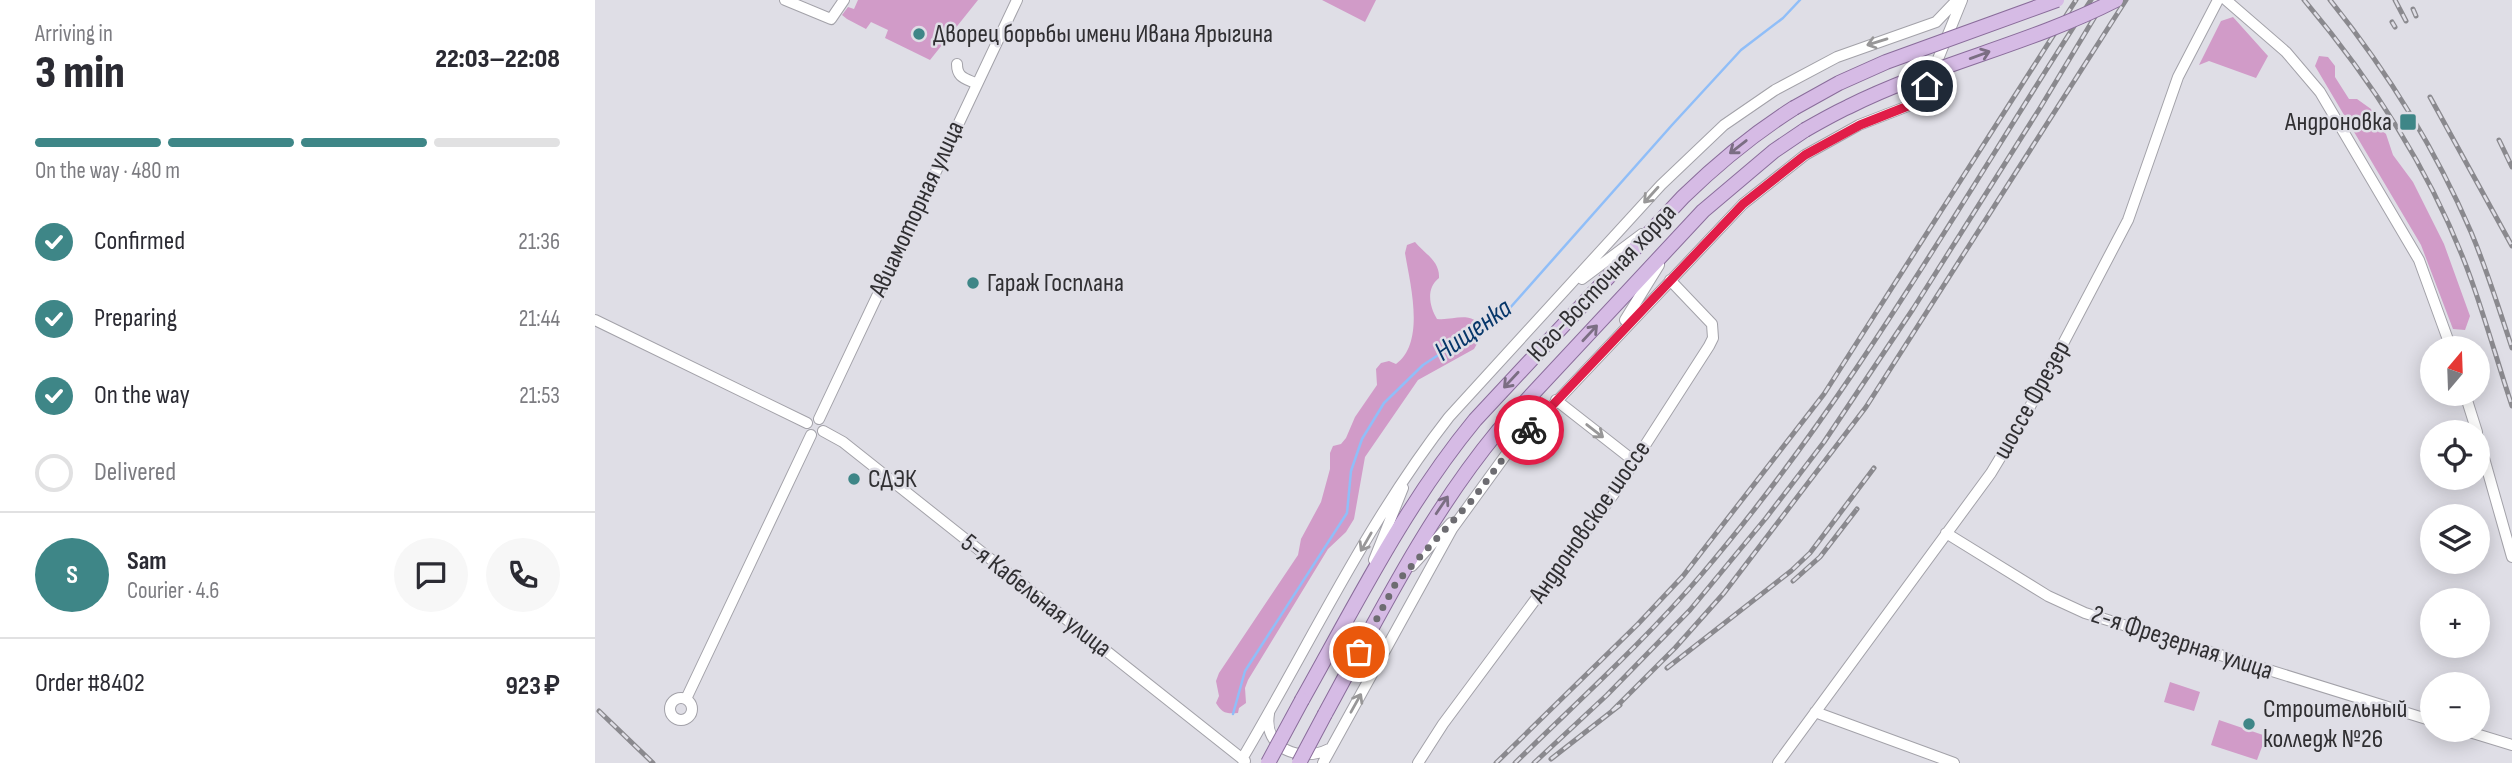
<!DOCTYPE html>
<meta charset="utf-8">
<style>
body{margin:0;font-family:"Sofia Sans Condensed",sans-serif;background:#f7f7f7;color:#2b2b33;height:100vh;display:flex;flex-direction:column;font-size:26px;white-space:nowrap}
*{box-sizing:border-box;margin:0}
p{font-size:23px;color:#7c7c81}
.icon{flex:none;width:38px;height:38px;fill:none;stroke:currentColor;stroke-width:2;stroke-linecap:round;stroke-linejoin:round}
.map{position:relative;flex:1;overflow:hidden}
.side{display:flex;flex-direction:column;background:#fff;width:595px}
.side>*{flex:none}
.needle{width:46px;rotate:19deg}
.buttons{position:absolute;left:1825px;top:336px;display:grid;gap:14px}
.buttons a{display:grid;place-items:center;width:70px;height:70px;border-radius:50%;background:#fff;box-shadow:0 4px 18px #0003;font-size:35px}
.pin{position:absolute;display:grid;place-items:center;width:60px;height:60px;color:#fff;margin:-30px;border:4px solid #fff;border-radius:50%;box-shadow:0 2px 7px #0007}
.courier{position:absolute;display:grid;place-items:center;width:70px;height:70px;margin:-35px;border:5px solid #e11d48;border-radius:50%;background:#fff;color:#222;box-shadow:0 2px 9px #0007}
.headline em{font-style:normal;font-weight:800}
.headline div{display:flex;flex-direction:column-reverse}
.headline{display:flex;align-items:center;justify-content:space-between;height:119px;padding:0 35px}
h1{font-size:46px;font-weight:800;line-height:52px}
.bar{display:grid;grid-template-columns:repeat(4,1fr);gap:10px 7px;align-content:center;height:84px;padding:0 35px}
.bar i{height:9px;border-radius:5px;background:#e1e1e2}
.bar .selected{background:#3e8687}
.bar p{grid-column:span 4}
.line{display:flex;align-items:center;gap:18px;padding:0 35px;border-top:2px solid #e1e1e2}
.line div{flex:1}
.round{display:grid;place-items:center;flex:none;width:74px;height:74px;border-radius:37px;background:#f7f7f7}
ol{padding:0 35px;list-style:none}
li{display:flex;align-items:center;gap:21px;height:77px}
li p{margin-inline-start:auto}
li .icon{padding:7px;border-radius:50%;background:#3e8687;color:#fff;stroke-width:4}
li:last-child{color:#7c7c81}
li i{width:38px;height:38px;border:4px solid #e1e1e2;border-radius:50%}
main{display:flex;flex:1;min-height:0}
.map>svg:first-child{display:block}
</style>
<main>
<section class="side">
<div class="headline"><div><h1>3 min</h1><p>Arriving in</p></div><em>22:03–22:08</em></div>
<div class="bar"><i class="selected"></i><i class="selected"></i><i class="selected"></i><i></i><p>On the way · 480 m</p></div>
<ol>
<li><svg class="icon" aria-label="check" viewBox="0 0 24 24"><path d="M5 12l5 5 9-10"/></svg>Confirmed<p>21:36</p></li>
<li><svg class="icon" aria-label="check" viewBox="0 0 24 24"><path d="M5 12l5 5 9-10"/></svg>Preparing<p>21:44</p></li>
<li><svg class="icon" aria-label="check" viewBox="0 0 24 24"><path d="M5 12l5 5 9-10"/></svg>On the way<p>21:53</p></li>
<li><i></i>Delivered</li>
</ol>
<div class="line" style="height:126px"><b class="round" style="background:#3e8687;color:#fff">S</b><div><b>Sam</b><p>Courier · 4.6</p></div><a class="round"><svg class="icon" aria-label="chat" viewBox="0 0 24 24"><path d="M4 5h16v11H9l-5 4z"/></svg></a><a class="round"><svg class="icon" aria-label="phone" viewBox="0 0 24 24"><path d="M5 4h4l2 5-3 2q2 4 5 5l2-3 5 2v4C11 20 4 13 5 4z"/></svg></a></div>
<div class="line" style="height:91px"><div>Order #8402</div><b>923 ₽</b></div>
</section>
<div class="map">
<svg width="1917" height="763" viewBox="0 0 1917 763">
<rect width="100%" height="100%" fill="#dfdee6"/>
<path fill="#d19bc8" d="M263 0H383L335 60 290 38 293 30 276 22 271 29 252 19 247 15 253 7 259 9Z
M727 0H781L770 22Z
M1638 17 1673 56 1661 78 1614 61 1604 65 1626 21Z
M1724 56 1733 57 1740 66V77L1754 99H1762L1776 109 1783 127 1791 134 1798 155 1818 182 1849 244 1875 316 1870 330 1858 329 1826 245 1720 66Z
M820 242C830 254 845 261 844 278 831 288 834 306 842 319 860 321 875 309 890 330L879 349 823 380 770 457 759 519 751 532 733 549 653 680 650 688 651 703 644 708 643 713C631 714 627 713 621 703L624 696 621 681 624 673 703 555 706 539 726 502 735 469V453L738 446 746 444 751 438 760 417 782 385 781 369 786 363 794 361 801 364C831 342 815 284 810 253L812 245Z
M1575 682 1605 692 1599 711 1569 702Z
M1624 720 1671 736 1662 760 1616 745Z"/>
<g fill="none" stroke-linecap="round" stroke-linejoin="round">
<path stroke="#90bef8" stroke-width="2.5" d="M638 714 650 671 752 513 756 471 767 439 789 403 828 365 914 309 1077 125 1146 50 1188 18 1205 0"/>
<g stroke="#a3a2a9" stroke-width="12">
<path id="minor" d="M190 0 236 19 249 0
M1631 0 1691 52 1725 92 1824 260 1856 348
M362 64C362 77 369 78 380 83
M987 279 1047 234
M0 320 212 423
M1030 320 1064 265
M1870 394 1882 432
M961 400 1039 461
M224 419 422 0
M228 431 248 442 650 761
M1883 437 1917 557
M1351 533 1453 596 1490 613 1838 721
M779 560 808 488
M817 566 856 523
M75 709a11 11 0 1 1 22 0a11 11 0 1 1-22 0Z
M91 699 216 435
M1220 712 1359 763
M674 714C668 749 706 763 734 749
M1868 730 1917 745
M647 759C715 644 772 522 854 417L1066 185 1129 125 1180 90 1242 57 1341 22 1362 0
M728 763 857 529 910 456 1148 204 1210 155 1264 125 1313 106 1323 98 1332 86 1367 0
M823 763 848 724 1018 495 1114 346 1118 338 1117 324 1075 280
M1183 763 1396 473 1428 420 1533 220 1583 77 1623 0"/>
</g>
<g stroke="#8a6d9b" stroke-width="16">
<path id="major" d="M707 700C761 604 810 505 880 420L1088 197C1123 163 1158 134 1199 108
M730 714C783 617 832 517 903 431L1108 211 1179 151 1210 130"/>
</g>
<use href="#minor" stroke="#fff" stroke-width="10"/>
<use href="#major" stroke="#d6bbe5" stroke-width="14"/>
<g stroke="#8a898e" stroke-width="5">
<path id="rail" d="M1709 0C1779 83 1839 176 1876 279 1891 321 1903 364 1917 406
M1735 0C1792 71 1840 148 1876 232 1892 270 1904 309 1917 348
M1800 0 1811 21
M1818 9 1821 16
M1797 22 1800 27
M1835 97 1917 246
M1904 140 1917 167
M1198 581 1225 557 1262 509
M1072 668 1196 571 1215 553 1279 468
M4 711 58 763
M1017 711 1080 648 1129 593 1271 407 1531 0
M956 759 1025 705
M901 763 1043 624 1088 576 1229 394 1481 0
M920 763C983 701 1049 642 1106 575 1257 398 1370 194 1496 0
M939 763 1012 695 1095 610 1171 518 1229 442 1318 309 1445 108 1510 0"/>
</g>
<use href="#rail" stroke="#dfdee6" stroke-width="2.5" stroke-dasharray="8" stroke-linecap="butt"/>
<g stroke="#8a6d9b" stroke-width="16" stroke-linecap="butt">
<path id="major-bridge" d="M1199 108 1244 83 1291 62 1462 0
M1210 130C1224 122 1238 114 1253 107 1339 64 1435 44 1521 0
M673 763 707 700
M704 763 730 714"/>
</g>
<use href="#major-bridge" stroke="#d6bbe5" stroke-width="14"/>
</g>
<defs><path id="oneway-shaft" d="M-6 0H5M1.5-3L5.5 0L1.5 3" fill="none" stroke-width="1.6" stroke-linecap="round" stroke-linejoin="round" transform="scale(1.75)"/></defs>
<g stroke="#989798">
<use href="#oneway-shaft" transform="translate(1282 42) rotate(163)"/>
<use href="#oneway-shaft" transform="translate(1056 195) rotate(132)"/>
<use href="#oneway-shaft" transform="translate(1000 431) rotate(38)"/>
<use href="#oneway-shaft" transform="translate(771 542) rotate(120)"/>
<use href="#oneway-shaft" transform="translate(761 703) rotate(-61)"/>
</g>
<g stroke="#7b6e83">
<use href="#oneway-shaft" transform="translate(1385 55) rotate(-20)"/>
<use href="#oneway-shaft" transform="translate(1143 147) rotate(142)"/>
<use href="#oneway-shaft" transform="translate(995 333) rotate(-47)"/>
<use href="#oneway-shaft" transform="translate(916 380) rotate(133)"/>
<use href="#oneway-shaft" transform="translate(847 505) rotate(-56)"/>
</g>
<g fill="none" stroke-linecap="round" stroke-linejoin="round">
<path stroke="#6d6c71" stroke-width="7" stroke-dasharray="0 12.6" d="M764 652 801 583 878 499 910 456 934 430"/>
<path stroke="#e11d48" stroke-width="9" d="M934 430 1148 204 1210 155 1265 125 1313 106 1323 98 1332 86"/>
</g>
<g fill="#3e8687" stroke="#dfdee6" stroke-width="2.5">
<circle cx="324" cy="34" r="7"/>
<rect x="1804" y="113" width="18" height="18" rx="3.5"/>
<circle cx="378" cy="283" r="7"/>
<circle cx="259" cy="479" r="7"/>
<circle cx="1654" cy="724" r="7"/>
</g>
<g text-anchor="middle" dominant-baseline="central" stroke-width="5" stroke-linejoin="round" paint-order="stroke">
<g font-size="26" fill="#302f32" stroke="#dfdee6" text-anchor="start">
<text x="338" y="34">Дворец борьбы имени Ивана Ярыгина</text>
<text x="1797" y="122" text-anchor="end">Андроновка</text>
<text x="392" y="283">Гараж Госплана</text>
<text x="273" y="479">СДЭК</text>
<text x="1668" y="709">Строительный<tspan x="1668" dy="30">колледж №26</tspan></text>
</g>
<g font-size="26" fill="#302f32" stroke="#dfdee6">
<text transform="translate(322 209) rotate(-65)">Авиамоторная улица</text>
<text transform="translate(1007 283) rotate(-47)">Юго-Восточная хорда</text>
<text transform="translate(1437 400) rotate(-61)">шоссе Фрезер</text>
<text transform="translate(995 522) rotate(-55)">Андроновское шоссе</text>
<text transform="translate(441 596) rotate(38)">5-я Кабельная улица</text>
<text transform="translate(1587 643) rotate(18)">2-я Фрезерная улица</text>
</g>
<g font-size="28" font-style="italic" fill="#063669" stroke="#dfdee6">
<text transform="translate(878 330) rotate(-35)">Нищенка</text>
</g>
</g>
</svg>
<div class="buttons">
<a><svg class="needle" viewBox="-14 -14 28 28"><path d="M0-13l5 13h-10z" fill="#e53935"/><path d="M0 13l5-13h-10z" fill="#7c7c81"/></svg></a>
<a><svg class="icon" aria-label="locate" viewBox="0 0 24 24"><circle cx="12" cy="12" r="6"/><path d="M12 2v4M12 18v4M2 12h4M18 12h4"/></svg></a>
<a><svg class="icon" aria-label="layers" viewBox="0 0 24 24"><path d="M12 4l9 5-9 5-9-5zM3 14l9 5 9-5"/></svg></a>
<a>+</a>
<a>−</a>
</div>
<div class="pin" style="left:764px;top:652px;background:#ea580c"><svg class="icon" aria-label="bag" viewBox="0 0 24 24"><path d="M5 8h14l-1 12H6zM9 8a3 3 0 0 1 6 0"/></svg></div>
<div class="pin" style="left:1332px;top:86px;background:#1f2937"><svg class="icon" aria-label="home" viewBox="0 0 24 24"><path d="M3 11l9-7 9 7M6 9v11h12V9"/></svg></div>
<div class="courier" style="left:934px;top:430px"><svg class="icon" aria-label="bike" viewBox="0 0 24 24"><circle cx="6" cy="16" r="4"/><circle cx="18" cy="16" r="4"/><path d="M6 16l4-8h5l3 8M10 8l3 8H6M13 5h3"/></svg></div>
</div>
</main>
